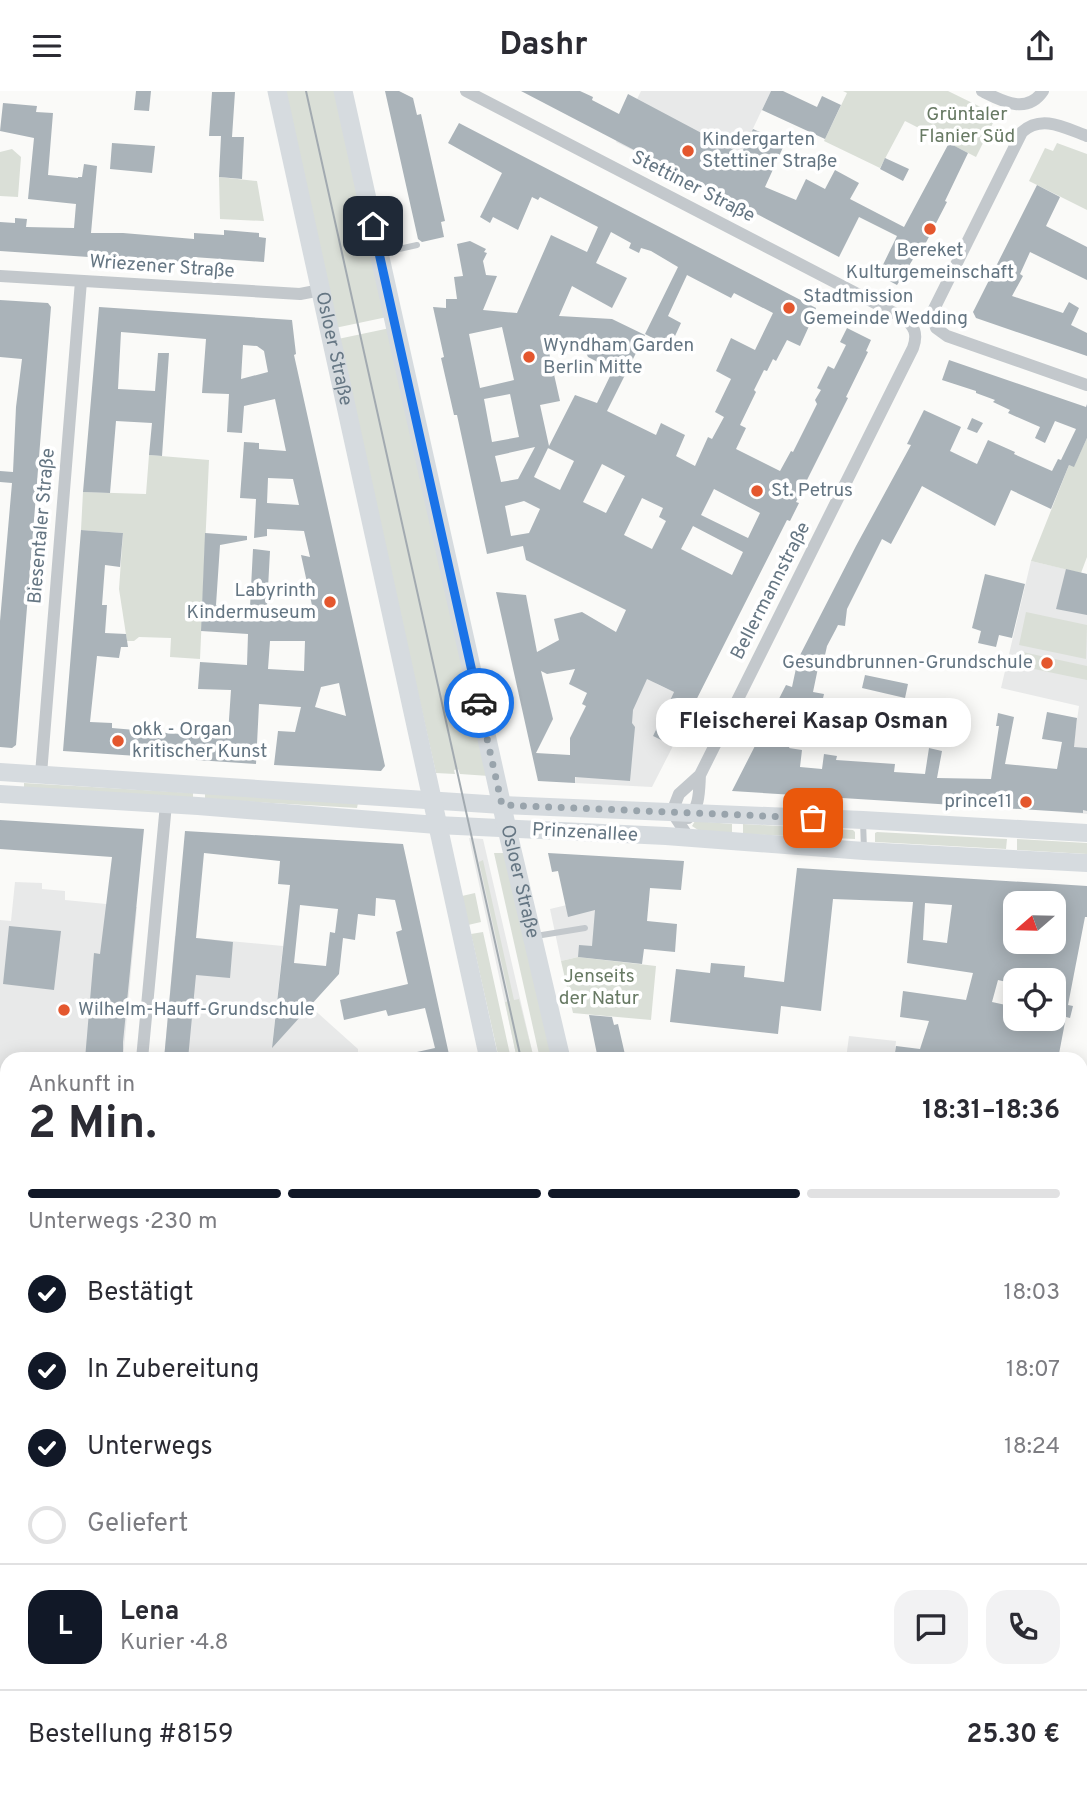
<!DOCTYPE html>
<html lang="de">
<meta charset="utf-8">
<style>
body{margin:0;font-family:Overpass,sans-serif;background:#f2f2f3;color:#2b2b33;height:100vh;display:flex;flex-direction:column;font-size:26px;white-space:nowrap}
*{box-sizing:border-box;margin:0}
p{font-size:23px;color:#7c7c81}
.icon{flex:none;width:38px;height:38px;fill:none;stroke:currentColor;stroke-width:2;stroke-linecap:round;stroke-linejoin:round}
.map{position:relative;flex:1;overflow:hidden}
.sheet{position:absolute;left:0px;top:961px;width:1088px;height:744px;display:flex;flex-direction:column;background:#fff;border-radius:21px 21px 0 0;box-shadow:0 4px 18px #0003}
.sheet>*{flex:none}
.needle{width:46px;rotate:250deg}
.controls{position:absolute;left:1003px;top:800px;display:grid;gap:14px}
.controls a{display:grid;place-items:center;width:63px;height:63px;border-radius:14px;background:#fff;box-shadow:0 4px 18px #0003;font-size:35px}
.pin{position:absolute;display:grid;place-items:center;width:60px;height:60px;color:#fff;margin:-30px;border-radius:14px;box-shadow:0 4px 10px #0006}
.courier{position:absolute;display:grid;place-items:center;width:70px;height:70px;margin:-35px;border:5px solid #1a73e8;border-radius:50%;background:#fff;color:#222;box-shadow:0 2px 9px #0007}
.bubble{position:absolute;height:49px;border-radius:21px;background:#fff;box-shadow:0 4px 18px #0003;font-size:23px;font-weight:700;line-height:49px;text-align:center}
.headline em{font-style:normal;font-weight:700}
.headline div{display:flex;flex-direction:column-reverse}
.headline{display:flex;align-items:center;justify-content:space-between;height:119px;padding:0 28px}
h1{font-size:46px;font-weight:700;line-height:52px}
.bar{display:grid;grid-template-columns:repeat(4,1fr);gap:10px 7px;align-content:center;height:84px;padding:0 28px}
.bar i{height:9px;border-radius:5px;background:#e1e1e2}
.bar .selected{background:#111827}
.bar p{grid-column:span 4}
.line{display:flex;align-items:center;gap:18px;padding:0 28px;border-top:2px solid #e1e1e2}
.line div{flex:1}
.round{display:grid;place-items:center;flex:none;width:74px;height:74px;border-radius:21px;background:#f2f2f3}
ol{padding:0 28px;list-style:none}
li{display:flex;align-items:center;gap:21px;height:77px}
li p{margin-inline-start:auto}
li .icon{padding:7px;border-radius:50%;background:#111827;color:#fff;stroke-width:4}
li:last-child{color:#7c7c81}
li i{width:38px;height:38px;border:4px solid #e1e1e2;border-radius:50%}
header{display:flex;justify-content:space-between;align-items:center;height:91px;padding:0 28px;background:#fff;font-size:32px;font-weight:700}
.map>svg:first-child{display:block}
</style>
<header><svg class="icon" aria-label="menu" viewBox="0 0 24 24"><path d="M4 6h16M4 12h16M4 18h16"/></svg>Dashr<svg class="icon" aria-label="share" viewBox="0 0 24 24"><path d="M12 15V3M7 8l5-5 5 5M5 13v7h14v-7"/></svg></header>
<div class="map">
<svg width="1087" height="1703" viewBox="0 0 1087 1703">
<rect width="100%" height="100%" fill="#fafaf8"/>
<path fill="#e8e9e9" d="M641 0H771L736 73 661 69 659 72 616 51Z
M1031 470 1087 483V723L1064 721 1079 615 1001 597Z
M623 569 657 593 674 601 653 645 673 655 652 696 575 692 577 670Z
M469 747 483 748 534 968H517Z
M15 791 42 792V798L65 800V809L137 816 123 968H7V1081H0V829L11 830Z
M592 808 630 871 578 866 561 870 550 818Z
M175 845 283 855 272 956 310 915 358 958V968H164Z
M849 945 896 950 894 968H846Z"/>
<path fill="#dadfd7" d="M283 0H337L387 226 335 237Z
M843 0H948L997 24 976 66 905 30 880 77 824 50 847 2Z
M1057 52 1087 63V119L1029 90 1045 57 1053 60Z
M12 58 21 66 18 106 0 105V61Z
M219 86 257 90 264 130 220 128Z
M390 237 489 685 460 683 458 678 454 679 455 683 436 682 338 248Z
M1087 347V466L1081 482 1031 470 1069 374 1074 375Z
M149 364 209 369 200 568 170 566 171 547 139 546 134 550H127L119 498 123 442 81 439 83 401 146 403Z
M1026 521 1087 534 1086 568 1019 554Z
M1018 560 1087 575V589L1015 574Z
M24 692 193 702V707L24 697Z
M205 702 358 712 357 717 205 708Z
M695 730 732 733V743L698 739 692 735Z
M743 733 853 739 855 741V748L743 743Z
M877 741 1007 748 1006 758 875 751V742Z
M1017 748 1087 752V763L1017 759Z
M494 762H505L552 968H540Z
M483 769 514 909 519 908 534 968H517L505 911 510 910 479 771Z
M475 802 481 831 468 834 462 805Z
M483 841 511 968H499L471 843Z
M578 866 656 875 651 929 573 922 561 870Z
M0 1030H7V1065H0Z
M1082 1072 1087 1073V1346L1082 1344Z
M0 1081H7V1418L0 1419Z"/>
<path fill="#aab3b9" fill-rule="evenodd" d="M136 0H151L149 20 134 19Z
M385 0H399L413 7 417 24 421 23 445 130 441 131 444 146 422 151 418 148Z
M521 0H580L593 6 592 9 619 23 628 3 741 63 753 38 785 52 765 96 796 109 806 88 825 98 835 79 859 92 850 108 904 136 949 52 968 62 945 110 947 111 918 167 915 165 897 194 878 184 897 145 859 126 839 166Z
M771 0H783L817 16 822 5 841 14 825 48 762 19Z
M212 1H235L232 46H244L242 88 219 86 221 45H209Z
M3 12 37 15 36 21 53 22 48 84 78 87V86H82L84 73 97 75 91 142H123L194 148V142L224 144V139L259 142V146L266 147 264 171 193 166 192 173 0 160V131L15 132V127L27 128 26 136 74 137 76 113 28 108 34 47 0 40Z
M459 32 816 217 814 222H815L800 255 787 249 776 270 773 268 767 280 764 279 754 299 756 301 740 334 746 337 736 358 780 380 791 360 793 361 817 313 815 309 821 299 817 297 828 275 834 278 846 254 840 251 847 237 871 249 866 260 868 261 846 306 848 307 796 411 799 412 790 430 787 429 673 655 653 645 674 601 647 588 633 619 632 632 635 636 630 690 575 686V692L538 690 496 501 526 504 537 561 559 549 554 528 582 521 616 541 626 519 526 469 523 455 487 463 457 324H454L441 267 444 266 433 216 446 217V208H457L454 186 463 185 457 153 470 150 486 158 484 161 487 162 483 170 486 184 497 185 483 219 517 222 551 144 587 161 598 136 540 106 538 109 532 106 518 139 493 126 490 132 480 126 502 82 448 52ZM611 141 631 152 629 157 639 162 641 157 651 160 678 176 645 243 670 256 681 232 668 225 687 184 731 207 734 202 773 222 755 259 731 247 716 280 731 288 715 321 724 326 712 348 708 346 695 375 676 365 685 344 661 332 656 344 607 320 645 244 612 228 559 225 572 195 612 217 627 187 596 172ZM502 236 514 289 480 297 469 243ZM546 248 581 251 588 266 613 279 597 312 575 304 548 357 574 370 560 399 534 386 549 355 540 314 560 310ZM510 303 519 346 492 351 484 308ZM535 356 518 388 501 391 495 365ZM602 373 625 385 606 422 583 411ZM714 398 760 422 748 447 701 424ZM642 407 663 417 659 426 666 430 652 458 624 444ZM524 410 540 418 529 442 511 445 505 415ZM693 435 743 461 732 484 681 458ZM575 578 569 593 587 602 582 613 586 615 570 647V664L536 662 553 628 541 580 547 583Z
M112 52 155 55 152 82 110 78Z
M885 67 909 78 903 90 880 78Z
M1037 94 1060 106 1046 135 1087 156V189L1030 161 1020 183 1023 185 1012 205 1063 222 1069 211 1079 217 1071 234 1087 242V265L976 227 973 221Z
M0 209 48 212 51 216 16 654 12 657 0 656V530L12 392 0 391V380L13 381 16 316 22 268 0 266Z
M99 216 292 229 296 263 294 264 385 675 381 680 274 674 278 640 295 641 301 616 259 613 256 673 63 660 81 439 123 442 120 476 105 474 102 514H107L105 542 126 543 128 556H121L119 567 97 565 90 631 112 632V637L135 639 139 631H150L149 638 162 639V641L166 642 196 644V641L228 643 231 599 198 598 200 571 247 574 248 543 201 540 205 442 247 445V449L220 454 216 514 250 516 253 458 270 460 267 516 313 519 301 464 310 466 304 440 267 438V445L254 447 256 408 240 407 244 351 259 352V358L286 360 275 308 244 315 242 342 227 341 229 303 202 302 206 248 121 241 118 298 155 300 158 262H169L162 365 149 364 152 332 116 330 110 402 83 401ZM243 254 257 255 264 260 268 281 241 288ZM268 387 293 388 299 414 267 412ZM270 550H305L304 580 268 578ZM339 592 346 625 315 616 321 596Z
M949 269 1086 316 1087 313V347L1074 376 1069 374 1051 418 1011 399 995 435 922 395 891 453 882 448 847 518 845 535 838 534 835 540 827 555 822 578 818 577 813 601 824 603 821 616 810 613 789 657 802 659 800 676 822 678 824 663 837 665 836 669 895 673 894 681 925 683 929 657 942 660 937 687 991 688 999 635H996L998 622 1014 626 1005 673 1057 678 1062 651 1042 648 1047 621 1077 627 1074 656 1087 657V720L1083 719V722L732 700 786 594 792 596 798 568 856 455 911 354 907 353 924 319 961 336 950 360 977 373 988 349 1015 361 1014 363 1052 380 1058 368 1061 369 1076 338 1055 330 1045 352 1035 347 1040 336 1008 322 1010 319 993 311 995 309 976 302V300L942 289Z
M972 327 983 332 977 342 967 338Z
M1066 478 1087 483V524L1056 518Z
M985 483 1025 493 1012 547 999 544 996 556 978 552 981 540 972 537Z
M865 584 908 593 905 607 862 597Z
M0 729 144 738 123 951V968H85L94 862 100 863 112 766 0 758Z
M185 740 403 753 450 968H408V963L435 957 425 917 388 925 386 919 344 929 340 909 408 893 396 841 402 839 395 809 376 807 375 825 358 823 355 849 343 847 339 883 272 957 290 794 278 793 280 770 204 762 196 847 233 851 230 887 196 884 188 968H164ZM300 814 338 818 335 842 330 841 326 875 294 872Z
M548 762 684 770 681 799 650 797 647 830 677 833 675 861 644 858 642 873 578 866 579 854 592 855 595 819 568 826 558 780 552 781Z
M797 777 1087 795V826H1085L1068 914 1073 915 1070 927 1066 926 1058 968H894L896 955 920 958 929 930 900 926 903 900 966 909 973 882 907 872 913 811 833 808 821 920 781 915 778 943 670 931 676 878 710 882 711 872 745 875 744 886 784 891ZM925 812 952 814 947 852 923 849ZM1015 812H1054V850H1013ZM998 889 1015 893V889H1054V928H1015V916L992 911Z
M9 835 61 840 54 899 3 893Z
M589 924 612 926 614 934 618 933 626 968H598Z"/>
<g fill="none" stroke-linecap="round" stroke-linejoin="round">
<path stroke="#c3c8cc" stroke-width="6" d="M381 162 417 154
M863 730 864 758
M536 845 585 837
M1082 1333 1087 1335"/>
<path stroke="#c3c8cc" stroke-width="12" d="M466 0 902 226C915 235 918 243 913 257L700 684 679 703 672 721 689 747
M982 0C1002 10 1027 24 1043 0
M1087 45C1065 37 1042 23 1022 41L932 222 936 237 947 245 1087 294
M0 185 300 203 321 199
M41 683 81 190
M688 727C700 716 699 700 700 684
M142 968 166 713
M0 1672 7 1673
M713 1698 715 1703"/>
<path stroke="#d6dbdf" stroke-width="18" d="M0 681 502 714 863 729 1087 742
M0 703 198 715 437 734 666 745 864 760 1087 772
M1082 1602 1087 1600
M820 1703 833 1698"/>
<g stroke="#d6dbdf" stroke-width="19">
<path id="s1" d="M277 0 489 968"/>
<path id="s2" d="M343 0 507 738 561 968"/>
<path d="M653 1698 654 1703"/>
<path d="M725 1698 726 1703"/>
</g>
<path stroke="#a2aab0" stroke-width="2" d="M306 0 521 968
M692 1698 694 1703"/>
</g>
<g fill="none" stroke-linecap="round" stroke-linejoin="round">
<path stroke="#99a4ac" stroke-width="7" stroke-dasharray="0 12.6" d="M479 612 502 714 813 727"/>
<path stroke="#1a73e8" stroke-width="9" d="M373 135 479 612"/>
</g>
<g fill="#e4572e" stroke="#fff" stroke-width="2.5">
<circle cx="688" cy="60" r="7"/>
<circle cx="930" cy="138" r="7"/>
<circle cx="789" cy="217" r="7"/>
<circle cx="529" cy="266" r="7"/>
<circle cx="757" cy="400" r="7"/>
<circle cx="330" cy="511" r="7"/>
<circle cx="1047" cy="572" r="7"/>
<circle cx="118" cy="650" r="7"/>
<circle cx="1026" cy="711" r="7"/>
<circle cx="64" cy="919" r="7"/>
</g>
<g text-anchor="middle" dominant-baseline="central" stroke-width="7" stroke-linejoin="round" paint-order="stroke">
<g font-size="19" fill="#687a64" stroke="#fff">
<text x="967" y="24">Grüntaler<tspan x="967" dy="22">Flanier Süd</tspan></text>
<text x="599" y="886">Jenseits<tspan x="599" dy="22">der Natur</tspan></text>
</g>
<g font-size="19" fill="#657683" stroke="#fff" text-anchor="start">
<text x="702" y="49">Kindergarten<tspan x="702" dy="22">Stettiner Straße</tspan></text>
<text x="930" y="160" text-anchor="middle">Bereket<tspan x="930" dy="22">Kulturgemeinschaft</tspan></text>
<text x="803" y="206">Stadtmission<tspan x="803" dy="22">Gemeinde Wedding</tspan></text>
<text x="543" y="255">Wyndham Garden<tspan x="543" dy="22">Berlin Mitte</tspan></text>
<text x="771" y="400">St. Petrus</text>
<text x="316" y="500" text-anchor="end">Labyrinth<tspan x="316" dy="22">Kindermuseum</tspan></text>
<text x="1033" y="572" text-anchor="end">Gesundbrunnen-Grundschule</text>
<text x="132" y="639">okk - Organ<tspan x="132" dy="22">kritischer Kunst</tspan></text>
<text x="1012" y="711" text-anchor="end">prince11</text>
<text x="78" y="919">Wilhelm-Hauff-Grundschule</text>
</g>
<g font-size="19" fill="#657683" stroke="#fff">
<text transform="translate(693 96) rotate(27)">Stettiner Straße</text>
<text transform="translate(162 176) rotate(4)">Wriezener Straße</text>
<text stroke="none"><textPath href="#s1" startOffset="264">Osloer Straße</textPath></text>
<text transform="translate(42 435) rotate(-85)">Biesentaler Straße</text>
<text transform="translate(771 500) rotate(-63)">Bellermannstraße</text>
<text transform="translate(585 742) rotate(3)">Prinzenallee</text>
<text stroke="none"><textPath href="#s2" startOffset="810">Osloer Straße</textPath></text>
</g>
</g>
</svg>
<div class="controls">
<a><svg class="needle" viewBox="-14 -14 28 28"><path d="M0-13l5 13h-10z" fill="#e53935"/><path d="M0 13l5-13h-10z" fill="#7c7c81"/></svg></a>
<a><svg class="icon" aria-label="locate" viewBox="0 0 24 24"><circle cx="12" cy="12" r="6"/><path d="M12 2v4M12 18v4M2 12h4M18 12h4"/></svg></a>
</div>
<div class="pin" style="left:813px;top:727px;background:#ea580c"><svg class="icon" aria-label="bag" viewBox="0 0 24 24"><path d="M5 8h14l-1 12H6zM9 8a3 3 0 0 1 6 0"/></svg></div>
<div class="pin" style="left:373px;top:135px;background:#1f2937"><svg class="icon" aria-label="home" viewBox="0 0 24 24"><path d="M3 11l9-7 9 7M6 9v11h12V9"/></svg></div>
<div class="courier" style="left:479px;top:612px"><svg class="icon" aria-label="car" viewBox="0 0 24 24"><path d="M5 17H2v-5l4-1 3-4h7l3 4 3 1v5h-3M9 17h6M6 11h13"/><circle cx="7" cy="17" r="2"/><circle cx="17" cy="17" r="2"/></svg></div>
<div class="bubble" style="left:656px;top:607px;width:315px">Fleischerei Kasap Osman</div>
<section class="sheet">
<div class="headline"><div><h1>2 Min.</h1><p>Ankunft in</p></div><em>18:31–18:36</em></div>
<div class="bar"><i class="selected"></i><i class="selected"></i><i class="selected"></i><i></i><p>Unterwegs · 230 m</p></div>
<ol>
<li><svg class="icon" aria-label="check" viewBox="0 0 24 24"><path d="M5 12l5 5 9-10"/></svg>Bestätigt<p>18:03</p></li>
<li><svg class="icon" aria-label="check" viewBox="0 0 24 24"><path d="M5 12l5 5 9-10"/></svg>In Zubereitung<p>18:07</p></li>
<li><svg class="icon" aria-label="check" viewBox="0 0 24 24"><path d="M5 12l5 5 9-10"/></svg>Unterwegs<p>18:24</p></li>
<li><i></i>Geliefert</li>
</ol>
<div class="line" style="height:126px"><b class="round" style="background:#111827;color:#fff">L</b><div><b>Lena</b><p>Kurier · 4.8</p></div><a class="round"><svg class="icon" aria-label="chat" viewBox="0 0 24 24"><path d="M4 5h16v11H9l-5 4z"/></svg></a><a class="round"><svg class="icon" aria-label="phone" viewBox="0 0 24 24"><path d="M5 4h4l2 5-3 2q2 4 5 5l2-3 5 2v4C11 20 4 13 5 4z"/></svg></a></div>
<div class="line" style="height:91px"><div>Bestellung #8159</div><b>25.30 €</b></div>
</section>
</div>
